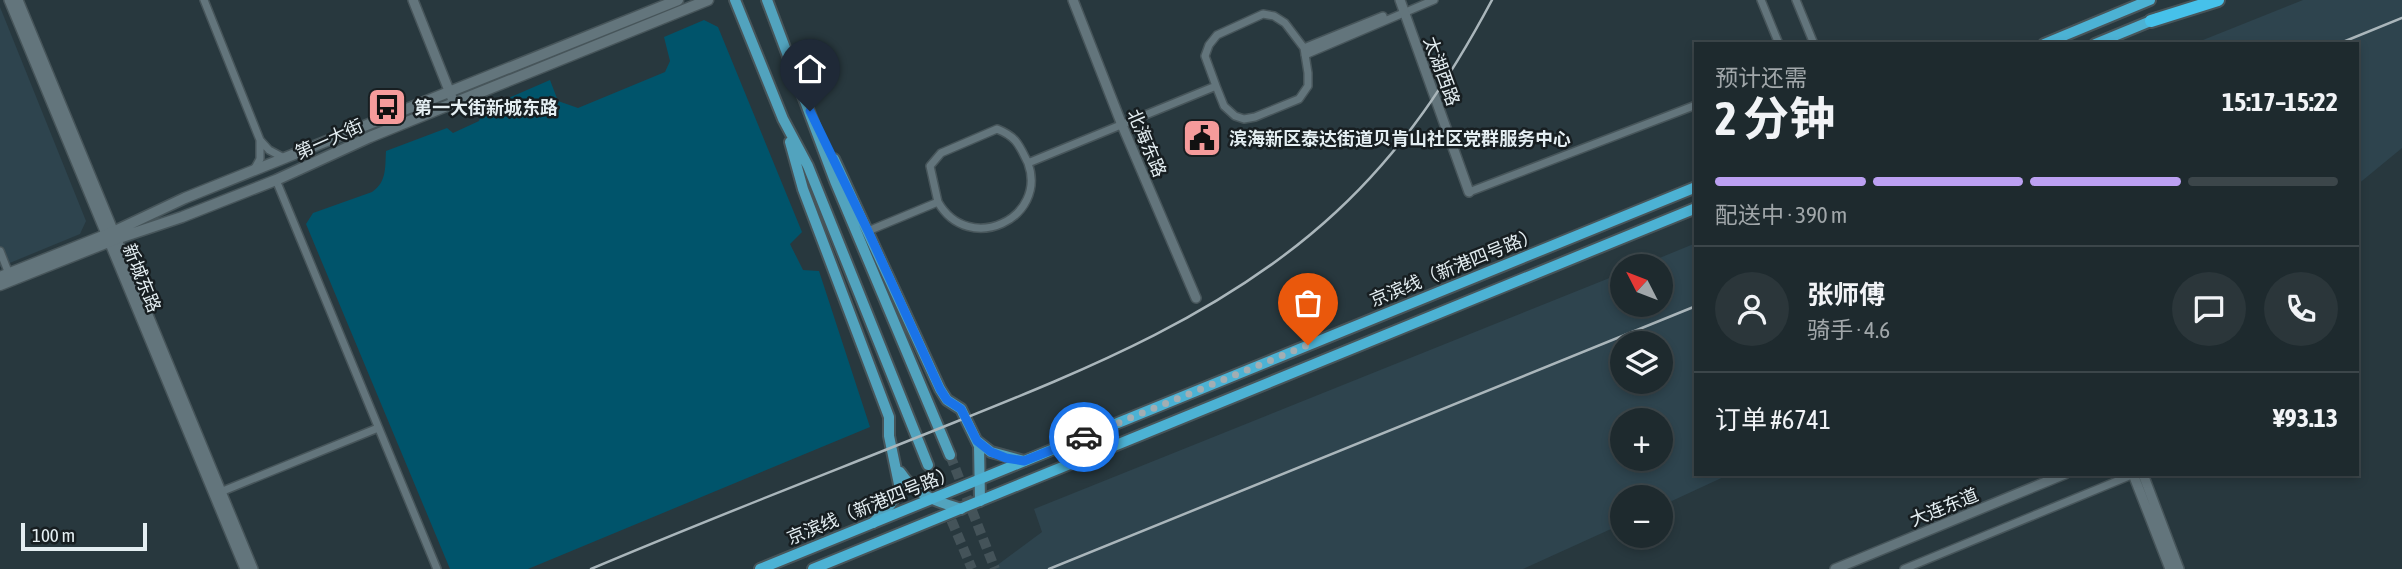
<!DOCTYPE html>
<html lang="zh">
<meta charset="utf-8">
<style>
body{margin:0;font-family:"Asap Condensed","Noto Sans SC",sans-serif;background:#2b363a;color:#f1f3f6;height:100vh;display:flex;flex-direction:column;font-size:26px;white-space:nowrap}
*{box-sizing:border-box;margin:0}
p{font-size:23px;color:#a1a7aa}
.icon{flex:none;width:38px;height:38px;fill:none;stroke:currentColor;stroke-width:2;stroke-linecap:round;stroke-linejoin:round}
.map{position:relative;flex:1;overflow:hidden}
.drawer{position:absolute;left:1694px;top:42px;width:665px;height:434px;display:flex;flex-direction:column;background:#1e2a2e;border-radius:0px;box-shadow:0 4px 10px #0003,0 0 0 2px #3c464a}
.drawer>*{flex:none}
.needle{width:46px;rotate:312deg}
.controls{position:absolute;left:1610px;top:254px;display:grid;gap:14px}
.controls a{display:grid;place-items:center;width:63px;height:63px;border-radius:50%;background:#1e2a2e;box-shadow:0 4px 10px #0003,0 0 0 2px #3c464a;font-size:35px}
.scale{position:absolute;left:21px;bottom:18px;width:126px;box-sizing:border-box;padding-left:7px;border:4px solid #e4eef2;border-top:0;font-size:19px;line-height:24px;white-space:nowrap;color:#e4eef2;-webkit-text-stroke:5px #171e21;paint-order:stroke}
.pin{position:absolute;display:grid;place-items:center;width:60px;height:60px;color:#fff;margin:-72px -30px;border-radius:50% 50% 50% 0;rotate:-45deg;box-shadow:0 0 7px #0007}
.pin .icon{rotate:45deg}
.courier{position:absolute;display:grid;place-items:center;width:70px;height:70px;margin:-35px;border:5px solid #1a73e8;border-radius:50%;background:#fff;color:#222;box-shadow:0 2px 9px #0007}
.headline em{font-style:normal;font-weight:700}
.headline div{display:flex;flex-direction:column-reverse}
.headline{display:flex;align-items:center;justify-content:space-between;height:119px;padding:0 21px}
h1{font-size:46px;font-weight:700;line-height:52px}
.bar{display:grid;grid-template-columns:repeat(4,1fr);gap:10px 7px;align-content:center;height:84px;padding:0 21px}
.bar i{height:9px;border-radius:5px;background:#3c464a}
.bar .on{background:#bca0f2}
.bar p{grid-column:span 4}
.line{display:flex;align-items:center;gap:18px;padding:0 21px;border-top:2px solid #3c464a}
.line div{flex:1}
.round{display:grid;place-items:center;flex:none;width:74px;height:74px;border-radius:37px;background:#2b363a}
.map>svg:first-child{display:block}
</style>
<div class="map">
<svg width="2402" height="569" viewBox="0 0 2402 569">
<rect width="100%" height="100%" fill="#28383e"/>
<path fill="#2e444e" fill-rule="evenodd" d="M2303 0H2402V148L2357 185V44H2193Z
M0 7 86 221 80 234 0 267Z
M1696 243V474H1730L1661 506V497H1622V524L1523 569H992L1042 532 1034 509 1622 273V304H1661V266H1640ZM1661 343V382H1622V343ZM1622 420H1661V458H1622Z"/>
<path fill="#00546b" d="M704 20 718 27 802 232 790 244 803 270 819 271 870 427 528 569H450L306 224 313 213 372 192C387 182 385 167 386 151L447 128 453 133 479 121 483 109 550 80 558 101 578 108 665 72 670 61 664 37Z"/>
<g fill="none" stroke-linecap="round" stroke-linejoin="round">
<path stroke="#445359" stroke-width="10" stroke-dasharray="10 5" stroke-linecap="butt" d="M950 455 995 569
M928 465 972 569"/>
<g stroke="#47555a" stroke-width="10">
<path id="minor" d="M204 0 260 140 269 150 284 158
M1761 0 1779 44
M1796 0 1814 44
M1304 48 1383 16
M1305 55 1434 0
M254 170 260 159V141
M276 180 437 569
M1469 192 1696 105
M938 202C969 256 1048 218 1028 163
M868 231 938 202 930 166 941 153 997 129C1017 137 1019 145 1028 163L1216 86 1205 56 1209 45 1217 35 1263 14 1274 16 1285 23 1304 48 1308 73V86L1299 99 1255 117 1244 119 1235 116 1224 106 1216 86
M0 251 9 274
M218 493 378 428
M1904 569 2134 474"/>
</g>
<g stroke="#47555a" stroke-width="12">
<path id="tertiary" d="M9 0 245 569
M18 0 253 569
M413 0 454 103
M1073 0 1122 125 1196 298
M1400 0 1469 192
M2133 474 2170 569
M2143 474 2179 569
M1835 569 2065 474"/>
</g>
<g stroke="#47555a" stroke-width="13">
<path id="secondary" d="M0 277 113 232 185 198 678 0
M0 285 116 239 182 217 276 180 370 137 708 0"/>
</g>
<g stroke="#47555a" stroke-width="14">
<path id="primary" d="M735 0 783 119 808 166 928 465
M767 0 835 181 950 455
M790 142 803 189 889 417V436L900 489 890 505 873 523
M834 159 940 389 947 400 961 409 979 446 980 501
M977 441 991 452 1024 461
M900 472C915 495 936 501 961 509"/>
</g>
<g stroke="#47555a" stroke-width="14">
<path id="trunk" d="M2044 44 2150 0
M2095 44 2158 18
M760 569 1696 187
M813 569 1696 208"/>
</g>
<g stroke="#47555a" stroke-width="16">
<path id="motorway" d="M2151 21 2218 0"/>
</g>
<use href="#minor" stroke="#63757c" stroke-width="7"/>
<use href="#tertiary" stroke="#63757c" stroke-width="9"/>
<use href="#secondary" stroke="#63757c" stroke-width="10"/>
<use href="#primary" stroke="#52a3be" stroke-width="10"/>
<use href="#trunk" stroke="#4cb2d4" stroke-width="10"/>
<use href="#motorway" stroke="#46c1ea" stroke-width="12"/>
<path stroke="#aab6bb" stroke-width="2.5" d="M2338 44 2402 18
M591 569C704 521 818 477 933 431 1075 374 1222 318 1336 212 1402 151 1450 79 1492 0
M1049 569 1696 306"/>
</g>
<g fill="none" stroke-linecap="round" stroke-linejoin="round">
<path stroke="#a2aeb3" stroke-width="7" stroke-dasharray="0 12.6" d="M1084 437 1308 345"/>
<path stroke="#1a73e8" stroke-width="9" d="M810 111 868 231 940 389 947 400 961 409 977 441 991 452 1006 458 1024 461 1084 437"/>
</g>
<defs>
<g id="bus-square" transform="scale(2.0125)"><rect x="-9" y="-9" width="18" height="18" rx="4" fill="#f59b9b" stroke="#171e21"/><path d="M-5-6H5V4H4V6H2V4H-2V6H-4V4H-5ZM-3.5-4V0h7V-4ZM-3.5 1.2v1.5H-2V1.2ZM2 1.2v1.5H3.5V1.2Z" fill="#111"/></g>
<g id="civic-square" transform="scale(2.0125)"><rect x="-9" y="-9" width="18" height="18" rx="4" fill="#f59b9b" stroke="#171e21"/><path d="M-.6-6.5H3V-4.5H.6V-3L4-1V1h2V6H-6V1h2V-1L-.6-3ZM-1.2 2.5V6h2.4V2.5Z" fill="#111"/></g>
</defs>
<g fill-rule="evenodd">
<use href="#bus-square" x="387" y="107"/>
<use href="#civic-square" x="1202" y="138"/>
</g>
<g text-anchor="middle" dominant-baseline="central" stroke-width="5" stroke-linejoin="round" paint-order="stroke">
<g font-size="18" fill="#e4eef2" stroke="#171e21">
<text transform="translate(1442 71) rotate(70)">太湖西路</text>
<text transform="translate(329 139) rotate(-24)">第一大街</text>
<text transform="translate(1147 143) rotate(67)">北海东路</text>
<text transform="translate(1454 267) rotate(-22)">京滨线（新港四号路）</text>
<text transform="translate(142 278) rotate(68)">新城东路</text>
<text transform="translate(871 505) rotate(-22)">京滨线（新港四号路）</text>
<text transform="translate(1944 507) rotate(-22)">大连东道</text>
</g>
<g font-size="18" font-weight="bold" fill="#e4eef2" stroke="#171e21" text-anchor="start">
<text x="414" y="107">第一大街新城东路</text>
<text x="1229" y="138">滨海新区泰达街道贝肯山社区党群服务中心</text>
</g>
</g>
</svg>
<div class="controls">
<a><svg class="needle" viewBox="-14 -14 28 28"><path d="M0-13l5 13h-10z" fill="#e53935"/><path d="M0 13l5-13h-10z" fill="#a1a7aa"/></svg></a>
<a><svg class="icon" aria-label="layers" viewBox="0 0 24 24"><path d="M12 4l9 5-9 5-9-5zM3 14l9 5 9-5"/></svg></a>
<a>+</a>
<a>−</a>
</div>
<div class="scale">100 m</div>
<div class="pin" style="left:1308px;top:345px;background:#ea580c"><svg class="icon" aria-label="bag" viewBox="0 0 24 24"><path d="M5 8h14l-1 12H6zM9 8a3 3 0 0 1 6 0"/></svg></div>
<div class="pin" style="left:810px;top:111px;background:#1f2937"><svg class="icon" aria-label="home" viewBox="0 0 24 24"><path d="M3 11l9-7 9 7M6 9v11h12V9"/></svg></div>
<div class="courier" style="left:1084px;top:437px"><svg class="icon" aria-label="car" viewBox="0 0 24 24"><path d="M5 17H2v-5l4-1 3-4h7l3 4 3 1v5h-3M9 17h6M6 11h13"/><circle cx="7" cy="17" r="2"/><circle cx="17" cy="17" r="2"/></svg></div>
<section class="drawer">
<div class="headline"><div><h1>2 分钟</h1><p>预计还需</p></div><em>15:17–15:22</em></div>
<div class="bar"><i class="on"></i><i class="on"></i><i class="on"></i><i></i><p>配送中 · 390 m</p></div>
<div class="line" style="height:126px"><a class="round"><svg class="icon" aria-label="person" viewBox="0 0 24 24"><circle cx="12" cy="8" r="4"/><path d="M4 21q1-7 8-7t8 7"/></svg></a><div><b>张师傅</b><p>骑手 · 4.6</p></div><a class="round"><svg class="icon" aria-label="chat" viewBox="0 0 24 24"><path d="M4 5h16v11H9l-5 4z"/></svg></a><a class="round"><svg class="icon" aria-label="phone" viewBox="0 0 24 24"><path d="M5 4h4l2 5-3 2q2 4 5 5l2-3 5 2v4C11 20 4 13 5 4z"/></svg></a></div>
<div class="line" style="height:91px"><div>订单 #6741</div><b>¥93.13</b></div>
</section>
</div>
